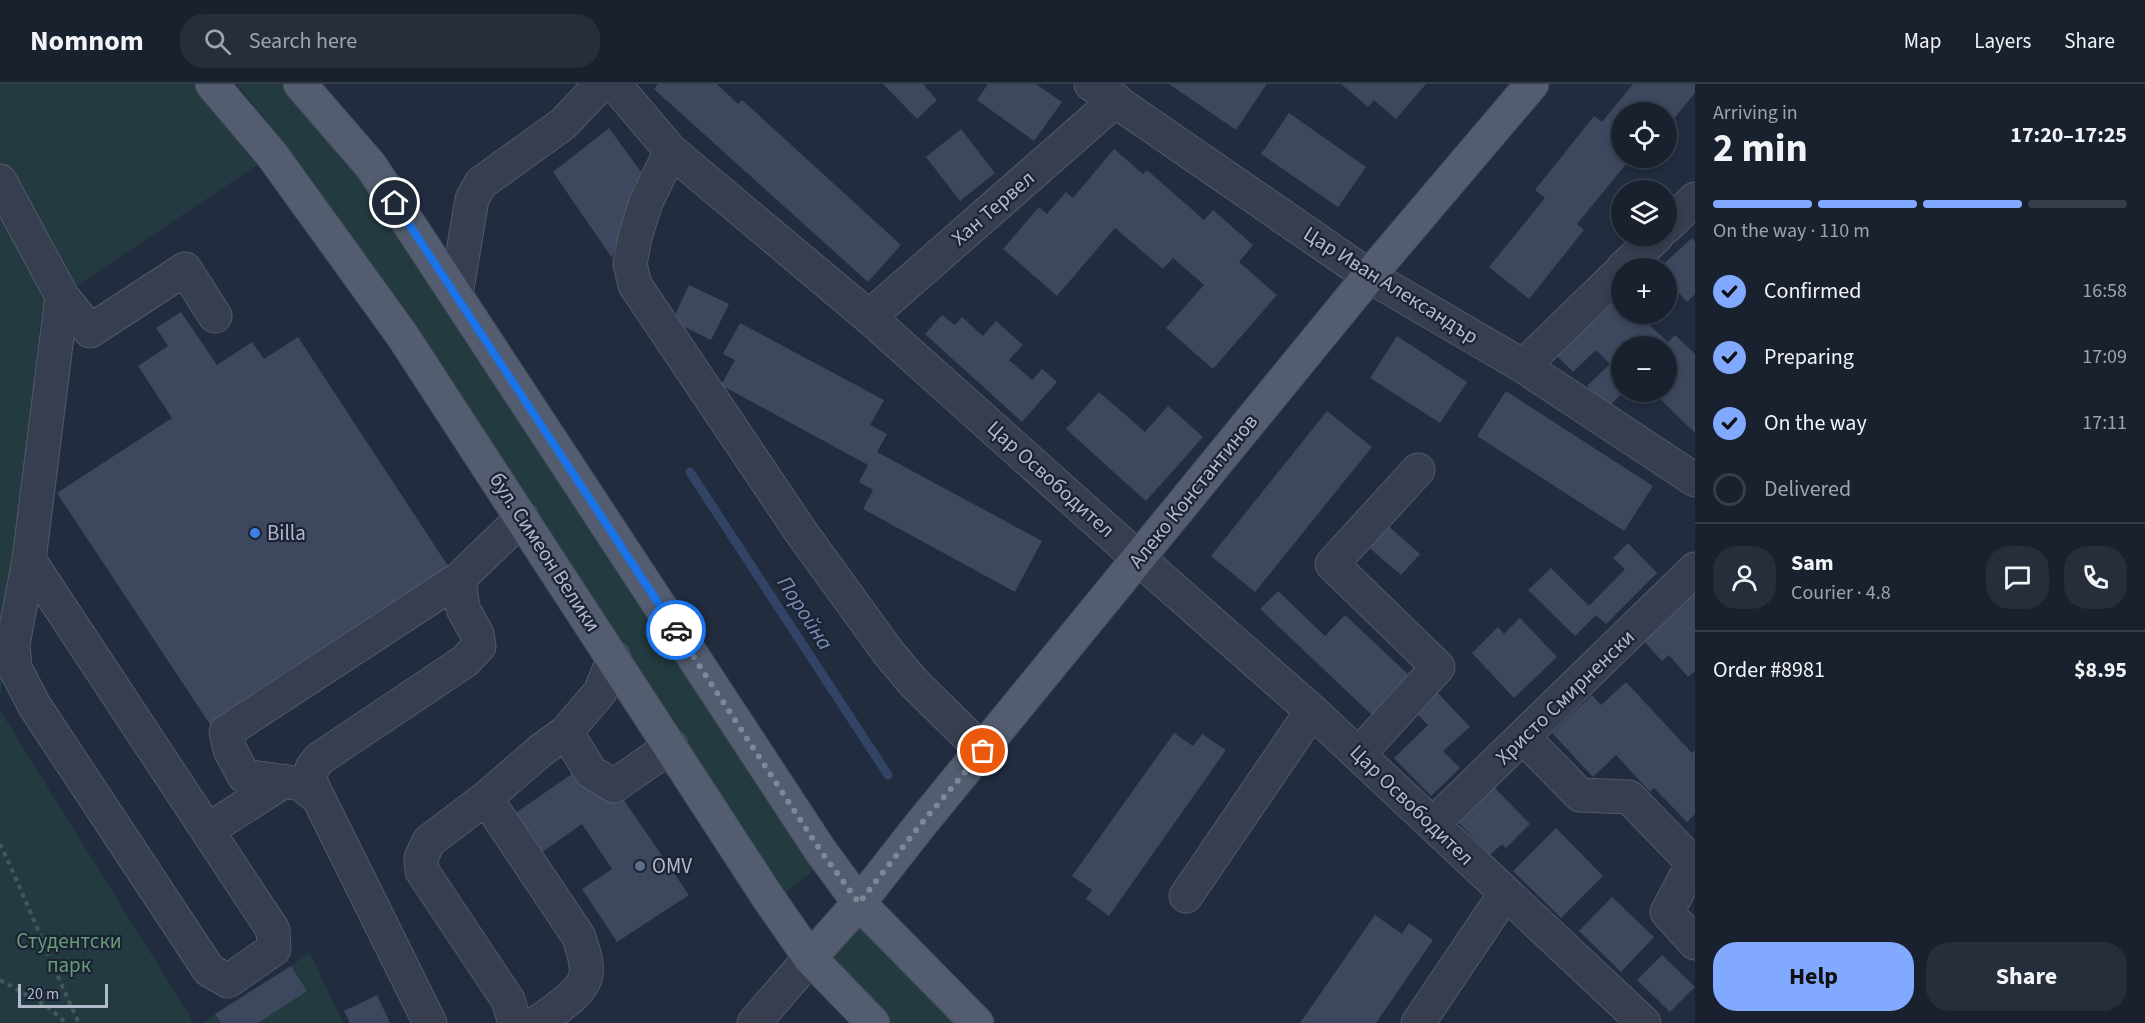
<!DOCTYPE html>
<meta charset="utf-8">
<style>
body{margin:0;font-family:"Source Sans 3",sans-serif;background:#262e3b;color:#f1f3f6;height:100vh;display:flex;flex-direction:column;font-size:22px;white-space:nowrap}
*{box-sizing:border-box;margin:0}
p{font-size:20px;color:#9fa3aa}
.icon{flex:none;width:33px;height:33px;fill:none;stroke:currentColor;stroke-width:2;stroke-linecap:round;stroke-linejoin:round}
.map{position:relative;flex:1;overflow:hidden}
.side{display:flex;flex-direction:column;background:#19212f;width:450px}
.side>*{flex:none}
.controls{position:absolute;left:1611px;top:18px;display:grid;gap:12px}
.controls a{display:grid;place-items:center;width:66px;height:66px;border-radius:50%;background:#19212f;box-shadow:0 3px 9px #0003,0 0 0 2px #373e4b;font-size:30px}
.scale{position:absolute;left:18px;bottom:15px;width:90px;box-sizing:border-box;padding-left:6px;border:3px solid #b1b9ca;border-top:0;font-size:16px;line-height:21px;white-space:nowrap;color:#b1b9ca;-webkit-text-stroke:4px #1b2334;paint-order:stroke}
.pin{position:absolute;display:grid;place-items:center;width:51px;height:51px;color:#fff;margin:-26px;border:3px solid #fff;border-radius:50%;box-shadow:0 2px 6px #0007}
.courier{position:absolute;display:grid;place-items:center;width:60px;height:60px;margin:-30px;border:4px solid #1a73e8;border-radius:50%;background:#fff;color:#222;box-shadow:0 2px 8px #0007}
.overview em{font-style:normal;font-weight:700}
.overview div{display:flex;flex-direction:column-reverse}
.overview{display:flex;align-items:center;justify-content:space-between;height:102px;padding:0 18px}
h1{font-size:39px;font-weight:700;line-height:45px}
.bar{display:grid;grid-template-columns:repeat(4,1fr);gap:9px 6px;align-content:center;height:72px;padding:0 18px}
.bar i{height:8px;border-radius:4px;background:#373e4b}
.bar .on{background:#81a9ff}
.bar p{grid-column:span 4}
.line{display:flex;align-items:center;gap:15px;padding:0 18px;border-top:2px solid #373e4b}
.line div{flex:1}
.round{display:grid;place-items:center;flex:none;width:63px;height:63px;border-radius:24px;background:#262e3b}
ol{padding:0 18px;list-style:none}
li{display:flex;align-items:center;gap:18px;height:66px}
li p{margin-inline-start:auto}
li .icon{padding:6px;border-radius:50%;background:#81a9ff;color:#111;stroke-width:4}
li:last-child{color:#9fa3aa}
li i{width:33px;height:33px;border:3px solid #373e4b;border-radius:50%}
.action{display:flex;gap:12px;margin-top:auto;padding:12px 18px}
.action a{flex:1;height:69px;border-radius:24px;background:#81a9ff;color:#111;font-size:24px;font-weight:700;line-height:69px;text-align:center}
.action a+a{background:#262e3b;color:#f1f3f6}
header{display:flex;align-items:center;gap:36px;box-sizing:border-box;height:84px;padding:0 30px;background:#19212f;border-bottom:2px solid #373e4b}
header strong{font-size:28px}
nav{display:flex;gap:33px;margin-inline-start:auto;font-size:21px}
.search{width:420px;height:54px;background:#262e3b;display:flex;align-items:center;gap:15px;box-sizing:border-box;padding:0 21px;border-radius:24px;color:#9fa3aa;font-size:22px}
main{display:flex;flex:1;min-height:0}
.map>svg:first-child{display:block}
</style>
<header>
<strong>Nomnom</strong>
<div class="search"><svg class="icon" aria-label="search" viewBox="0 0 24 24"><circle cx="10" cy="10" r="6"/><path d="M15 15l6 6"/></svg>Search here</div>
<nav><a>Map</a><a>Layers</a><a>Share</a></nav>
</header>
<main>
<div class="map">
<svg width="1695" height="939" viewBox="0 0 1695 939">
<rect width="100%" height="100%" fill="#212c3f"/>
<path fill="#233b40" d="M0 0H212L272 71 42 225 0 617Z
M237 0H286L361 84 818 782 782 812 410 232 264 34Z
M0 627 14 649 194 939H0Z
M859 819 977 939H873L810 874Z
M310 869 343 939H202Z"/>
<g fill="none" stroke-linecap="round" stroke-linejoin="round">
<path stroke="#324466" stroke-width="9" d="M690 388 888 691"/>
</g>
<path fill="#3d485f" d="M658 0H717L738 20 742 16 901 161 868 198 654 5Z
M883 0H923L937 16 917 35Z
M988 0H1036L1062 18 1034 57 977 16Z
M1169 0H1265L1266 1 1236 46Z
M1341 0H1426L1396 35 1374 16 1368 23Z
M1633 0H1695V9L1666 44V28H1622V74H1631L1577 140 1584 146 1529 215 1489 183 1545 114 1535 106 1594 32 1602 38Z
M1289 29 1366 83 1338 123 1261 70Z
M609 44 644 92 635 99 612 174 553 88Z
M961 45 995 89 960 117 926 73Z
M1114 65 1143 90 1147 86 1204 136 1213 126 1253 161 1239 178 1277 211 1213 285 1166 244 1204 201 1173 174 1163 185 1115 144 1057 212 1003 165 1039 123 1047 130 1066 108 1073 114Z
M1692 154 1695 157V210L1687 218 1666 195V184H1659Z
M689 201 729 220 711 256 672 237Z
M1611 205 1622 215V230H1637L1668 258 1675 251 1695 270V349L1653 308H1666V262H1622V308H1624L1608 323 1587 302 1610 280 1596 266 1573 288 1552 267Z
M181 228 217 281 252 258 264 275 298 253 452 488 213 645 57 409 172 334 138 282 168 262 156 244Z
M942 231 955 241 962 233 983 252 996 237 1023 261 1009 276 1032 296 1042 285 1057 298 1022 338 925 250Z
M740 239 884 316 870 341 887 350 877 368 1042 457 1015 508 863 425 873 406 859 398 868 381 721 301 735 276 723 270Z
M1397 252 1467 298 1440 339 1370 294Z
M1506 307 1653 402 1624 447 1477 352Z
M1099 308 1145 348 1168 322 1203 353 1146 417 1066 345Z
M1327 327 1372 363 1255 508 1211 472Z
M1385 439 1420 470 1401 491 1366 461Z
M1628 459 1657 489 1606 540 1596 531 1575 552 1528 506 1551 484 1589 522 1625 485 1613 474Z
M1278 507 1325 552 1345 531 1412 594 1375 634 1260 525Z
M1695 508V587L1688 593 1669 571 1662 577 1642 555Z
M1520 534 1557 573 1514 614 1472 569 1498 543 1504 550Z
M1626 598 1692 669 1695 666V730L1687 738 1654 704 1650 708 1616 671 1593 693 1552 649 1592 611 1601 621Z
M1435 606 1470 643 1443 667 1460 684 1431 712 1394 674 1428 641 1413 626Z
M1174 649 1193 662 1202 650 1226 666 1109 832 1086 815 1092 806 1072 792Z
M595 674 689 811 617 858 582 805 612 785 582 740 538 771 511 732Z
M1493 702 1530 740 1506 764 1502 760 1490 771 1457 737Z
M1556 744 1603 792 1561 834 1513 787Z
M1612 813 1654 853 1621 888 1579 847Z
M1375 831 1402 850 1409 839 1433 856 1376 939H1300Z
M1662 871 1695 903 1670 928 1637 896Z
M291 882 307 907 258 939H221L215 930Z
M377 911 390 939H350L344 927Z"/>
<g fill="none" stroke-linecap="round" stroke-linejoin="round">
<g stroke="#51596a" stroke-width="35">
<path id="minor" d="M616 0 621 8 671 67 869 233 1138 474 1312 627 1644 939
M1091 0 1369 192 1523 282 1695 396
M671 67 646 118 635 153 630 180 635 201 801 448 888 568 913 598 983 667
M0 97 62 212 90 247 185 185 215 232
M1666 143 1695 115
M1623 184 1657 152
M456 210 472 115 481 99 563 40 601 0
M869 233 1116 16
M1523 282 1622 186
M29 476 273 846 274 865 228 897 209 886 34 621 15 584 13 560 29 476 62 212
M566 648 591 688 614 702 671 662
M1524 654 1580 711 1629 713 1693 779 1667 828 1695 859
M1359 670 1438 583 1332 480 1418 386
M318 714 301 700 244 692 230 666 226 648 459 495 522 434
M486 714 579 853C582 865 588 878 586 890 584 909 551 928 537 939
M1433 740 1695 485
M208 746 284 697
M1186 812 1312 627
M430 939 310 697 312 684 319 675 465 577 479 562 477 550 463 525 459 495
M515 939 508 916 422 787 421 774 429 757 486 714 540 667 566 648 600 608 614 574
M754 939 810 874
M1418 939 1505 810"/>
</g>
<g stroke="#3f4758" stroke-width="35">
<path id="major" d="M212 0 272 71 402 251 767 812 810 874 873 939
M300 0 371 82 820 766 859 819 977 939
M810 874 859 819 921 740 1369 192 1532 0"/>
</g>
<path stroke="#41585d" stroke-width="4" stroke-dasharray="4.5 4.5" stroke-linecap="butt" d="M0 760C28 819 51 880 79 939
M0 896 48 923 66 939"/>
<use href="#minor" stroke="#363e4f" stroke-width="33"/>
<use href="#major" stroke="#535d6f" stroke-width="33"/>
</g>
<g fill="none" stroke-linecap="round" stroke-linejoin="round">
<path stroke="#7f8899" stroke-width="6" stroke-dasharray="0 10.8" d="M676 546 820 766 859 819 921 740 983 667"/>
<path stroke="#1a73e8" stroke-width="8" d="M395 119 676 546"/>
</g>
<circle fill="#3f7fe0" stroke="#1b2334" stroke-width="2" cx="255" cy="449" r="6"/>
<circle fill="#5c6f8a" stroke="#1b2334" stroke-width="2" cx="640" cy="782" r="6"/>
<g text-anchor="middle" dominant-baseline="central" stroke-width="4.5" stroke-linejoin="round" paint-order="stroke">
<g font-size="21" fill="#b1b9ca" stroke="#1b2334">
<text transform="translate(993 124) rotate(-41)">Хан Тервел</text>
<text transform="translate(1391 201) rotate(32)">Цар Иван Александър</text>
<text transform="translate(1051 395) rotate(42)">Цар Освободител</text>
<text transform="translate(1193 407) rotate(-51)">Алеко Константинов</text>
<text transform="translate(545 468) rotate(57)">бул. Симеон Велики</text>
<text transform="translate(1565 613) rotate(-44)">Христо Смирненски</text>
<text transform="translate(1412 721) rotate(44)">Цар Освободител</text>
</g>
<g font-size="21" fill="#b1b9ca" stroke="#1b2334" text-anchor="start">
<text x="267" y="449">Billa</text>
<text x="652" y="782">OMV</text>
</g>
<g font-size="21" fill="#669d77" stroke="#1b2334">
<text x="69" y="857">Студентски<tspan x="69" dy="24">парк</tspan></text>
</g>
<g font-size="22" font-style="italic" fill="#768db4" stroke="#1b2334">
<text transform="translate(805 529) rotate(57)">Поройна</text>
</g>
</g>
</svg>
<div class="controls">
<a><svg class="icon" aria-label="locate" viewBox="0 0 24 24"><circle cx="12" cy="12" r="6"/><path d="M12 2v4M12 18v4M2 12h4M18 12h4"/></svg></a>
<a><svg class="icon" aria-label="layers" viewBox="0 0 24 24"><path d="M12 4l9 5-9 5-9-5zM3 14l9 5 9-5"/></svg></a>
<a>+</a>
<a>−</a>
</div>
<div class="scale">20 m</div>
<div class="pin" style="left:983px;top:667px;background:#ea580c"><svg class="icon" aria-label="bag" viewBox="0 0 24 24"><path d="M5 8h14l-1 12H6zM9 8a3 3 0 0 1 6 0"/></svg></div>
<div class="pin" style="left:395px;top:119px;background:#1f2937"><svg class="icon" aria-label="home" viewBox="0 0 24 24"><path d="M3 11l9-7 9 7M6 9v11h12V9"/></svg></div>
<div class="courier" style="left:676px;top:546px"><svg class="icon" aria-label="car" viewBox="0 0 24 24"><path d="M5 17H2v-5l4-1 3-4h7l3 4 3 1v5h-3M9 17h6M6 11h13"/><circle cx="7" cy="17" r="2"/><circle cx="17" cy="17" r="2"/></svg></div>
</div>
<section class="side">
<div class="overview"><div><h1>2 min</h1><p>Arriving in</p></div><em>17:20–17:25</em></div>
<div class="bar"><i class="on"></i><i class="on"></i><i class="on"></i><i></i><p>On the way · 110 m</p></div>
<ol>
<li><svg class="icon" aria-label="check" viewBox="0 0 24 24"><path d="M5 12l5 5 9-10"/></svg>Confirmed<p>16:58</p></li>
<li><svg class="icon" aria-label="check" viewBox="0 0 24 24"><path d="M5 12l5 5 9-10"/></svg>Preparing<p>17:09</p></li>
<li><svg class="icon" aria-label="check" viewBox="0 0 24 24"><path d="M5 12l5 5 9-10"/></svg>On the way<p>17:11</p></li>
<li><i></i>Delivered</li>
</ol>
<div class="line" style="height:108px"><a class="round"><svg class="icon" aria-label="person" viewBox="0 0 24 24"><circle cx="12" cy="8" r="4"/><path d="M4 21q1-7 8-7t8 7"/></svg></a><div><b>Sam</b><p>Courier · 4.8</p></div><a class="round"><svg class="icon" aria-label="chat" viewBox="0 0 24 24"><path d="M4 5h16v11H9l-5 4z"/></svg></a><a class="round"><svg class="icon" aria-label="phone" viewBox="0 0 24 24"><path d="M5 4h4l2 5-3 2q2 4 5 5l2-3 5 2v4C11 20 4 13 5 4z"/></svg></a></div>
<div class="line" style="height:78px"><div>Order #8981</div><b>$8.95</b></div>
<div class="action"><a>Help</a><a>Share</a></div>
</section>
</main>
